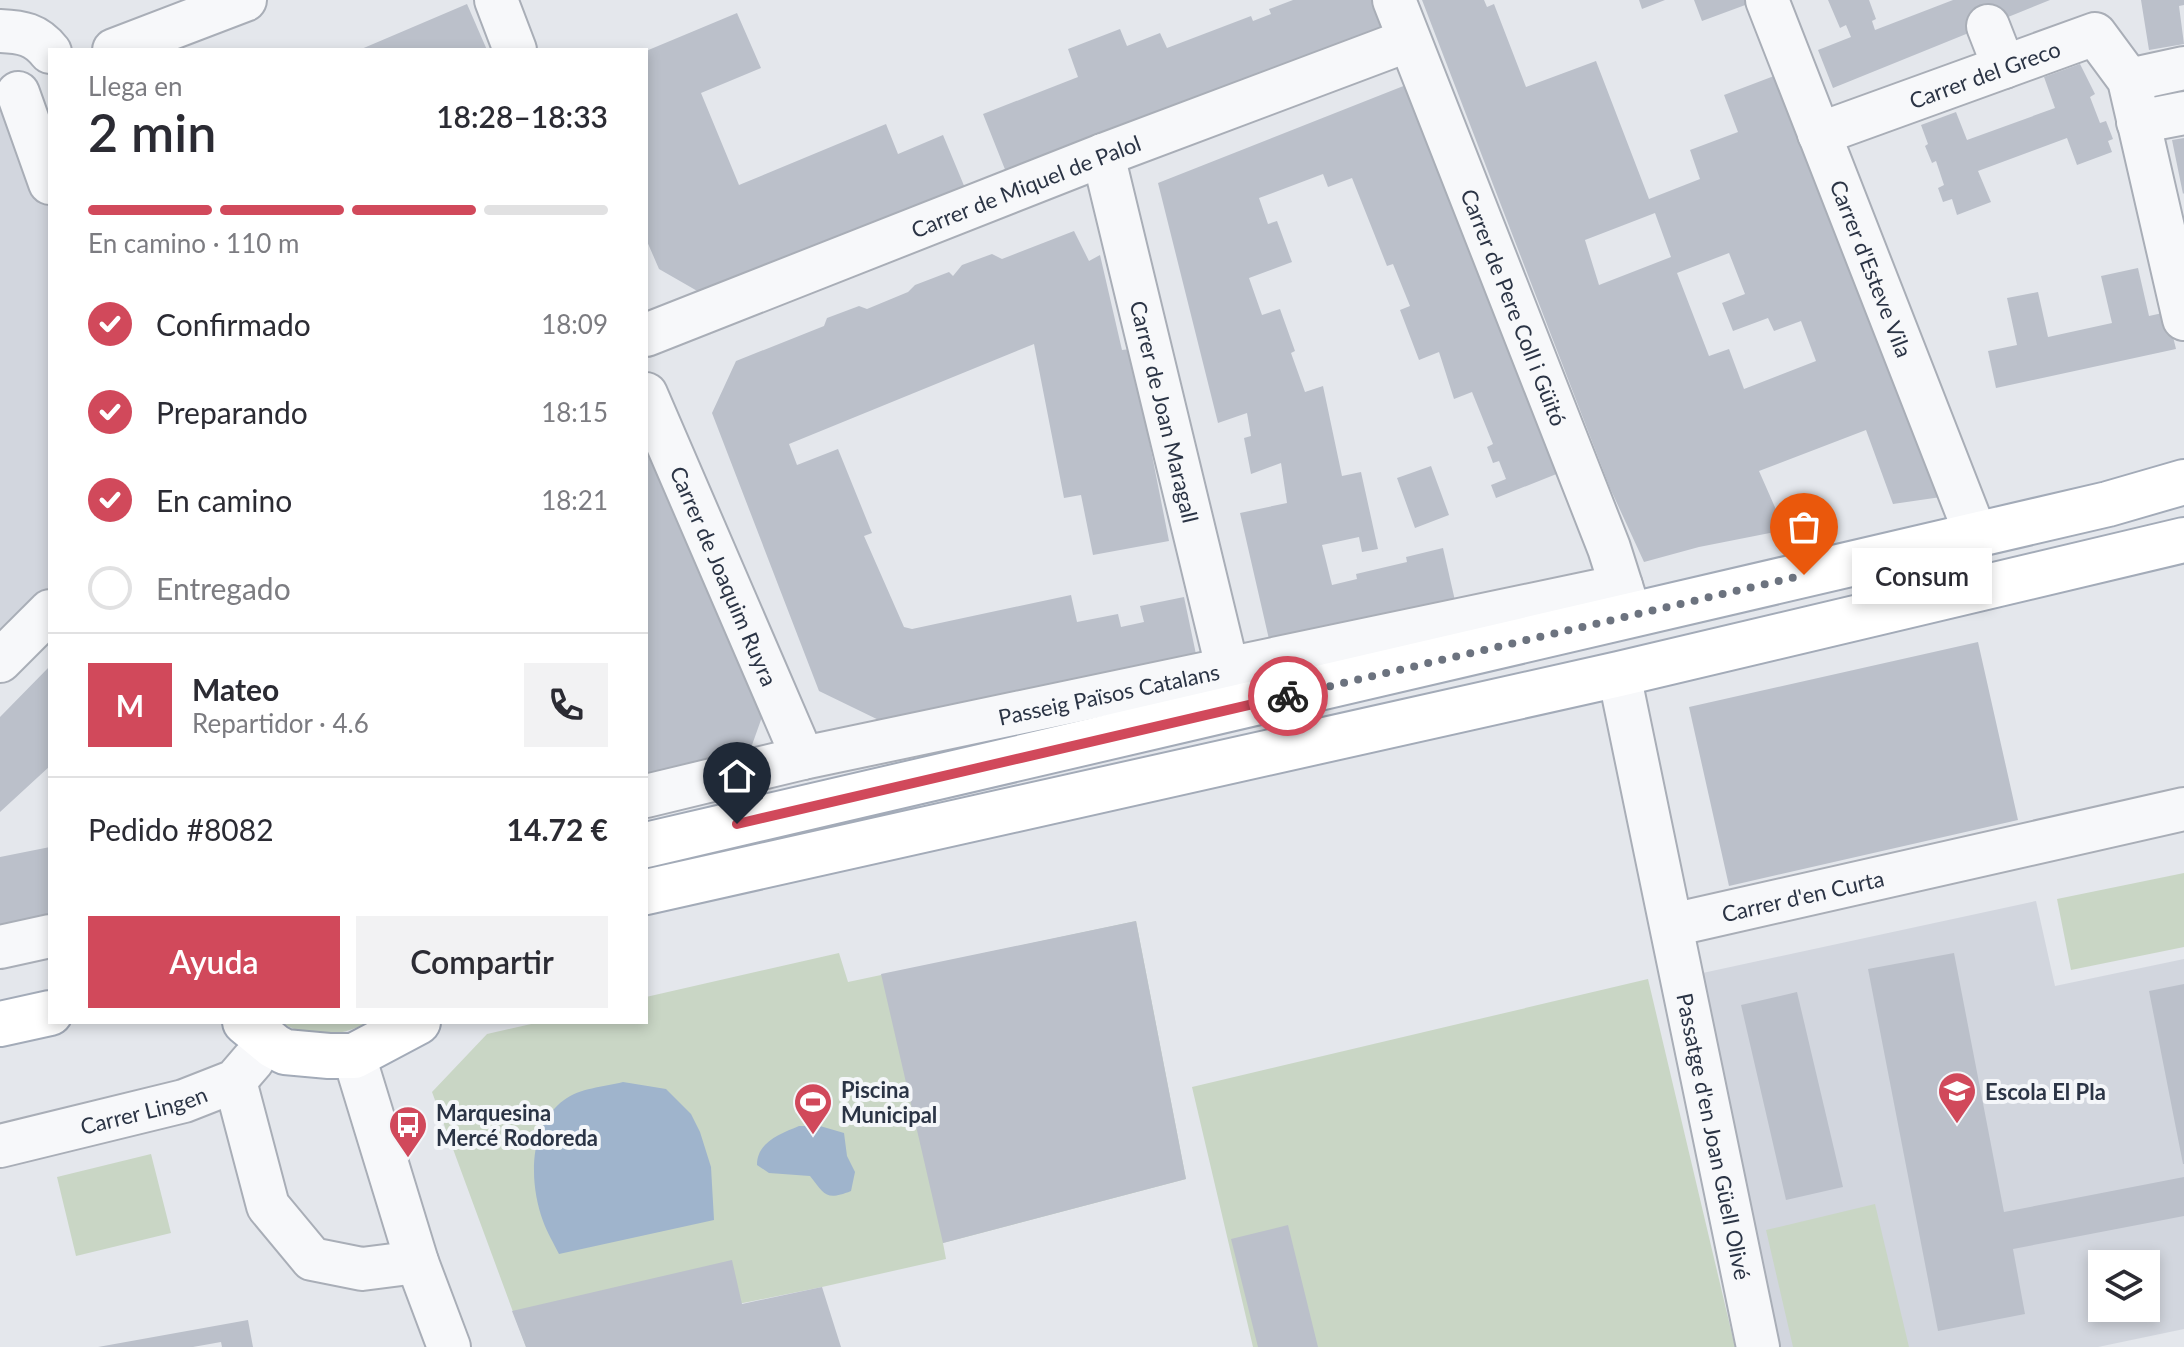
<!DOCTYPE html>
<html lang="es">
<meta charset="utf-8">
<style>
body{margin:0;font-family:Lato,sans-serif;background:#f2f2f3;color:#2b2b33;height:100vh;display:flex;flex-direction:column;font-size:30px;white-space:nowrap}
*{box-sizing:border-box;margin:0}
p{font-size:26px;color:#7c7c81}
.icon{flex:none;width:44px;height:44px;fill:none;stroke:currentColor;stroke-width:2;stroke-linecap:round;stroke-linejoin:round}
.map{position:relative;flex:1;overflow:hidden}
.details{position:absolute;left:48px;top:48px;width:600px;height:976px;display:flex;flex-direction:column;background:#fff;border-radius:0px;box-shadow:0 4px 12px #0003}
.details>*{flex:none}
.tools{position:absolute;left:2088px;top:1250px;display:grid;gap:16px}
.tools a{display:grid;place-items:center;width:72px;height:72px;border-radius:0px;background:#fff;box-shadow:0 4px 12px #0003;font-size:40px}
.pin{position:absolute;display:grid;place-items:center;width:68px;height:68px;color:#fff;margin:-82px -34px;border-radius:50% 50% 50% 0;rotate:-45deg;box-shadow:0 0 8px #0007}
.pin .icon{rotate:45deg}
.courier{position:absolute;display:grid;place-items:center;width:80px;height:80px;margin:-40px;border:6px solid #d1495b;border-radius:50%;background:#fff;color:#222;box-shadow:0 2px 10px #0007}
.bubble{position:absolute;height:56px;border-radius:0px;background:#fff;box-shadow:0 4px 12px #0003;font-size:26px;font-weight:600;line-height:56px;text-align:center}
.overview em{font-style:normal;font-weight:600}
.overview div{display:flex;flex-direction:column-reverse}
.overview{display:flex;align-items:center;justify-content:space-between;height:136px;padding:0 40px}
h1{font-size:52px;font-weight:600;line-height:60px}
.bar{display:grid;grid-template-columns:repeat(4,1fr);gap:12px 8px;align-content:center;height:96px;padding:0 40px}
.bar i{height:10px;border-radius:6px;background:#e1e1e2}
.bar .current{background:#d1495b}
.bar p{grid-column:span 4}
.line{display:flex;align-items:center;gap:20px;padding:0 40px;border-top:2px solid #e1e1e2}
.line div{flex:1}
.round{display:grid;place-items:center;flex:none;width:84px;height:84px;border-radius:0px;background:#f2f2f3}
ol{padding:0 40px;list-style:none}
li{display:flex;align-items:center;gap:24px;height:88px}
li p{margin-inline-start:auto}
li .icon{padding:8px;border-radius:50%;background:#d1495b;color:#fff;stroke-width:4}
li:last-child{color:#7c7c81}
li i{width:44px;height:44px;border:4px solid #e1e1e2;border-radius:50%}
.cta{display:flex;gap:16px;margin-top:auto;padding:16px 40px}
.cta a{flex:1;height:92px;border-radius:0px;background:#d1495b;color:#fff;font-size:32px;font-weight:600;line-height:92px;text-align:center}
.cta a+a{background:#f2f2f3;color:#2b2b33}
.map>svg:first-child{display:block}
</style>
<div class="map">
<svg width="2184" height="1347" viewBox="0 0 2184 1347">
<rect width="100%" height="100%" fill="#e4e7ec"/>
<path fill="#d2d6de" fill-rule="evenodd" d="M18 103 50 195V609L0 662V108Z
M2036 901 2055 986 2184 959V1329L2098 1347H1779L1698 974ZM2102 1264H2146V1308H2102Z"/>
<path fill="#c9d6c5" d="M2184 873V947L2071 970 2057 899Z
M1136 921 1186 1179 943 1243 946 1259 822 1287 526 1347 432 1092 487 1034 540 1022H646V997L839 953 848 982Z
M1648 979 1735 1347H1253L1192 1087Z
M280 1022H370C338 1037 311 1040 280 1022Z
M151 1154 171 1233 76 1256 57 1177Z
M1875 1204 1909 1347H1793L1766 1230Z"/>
<path fill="#9fb4cc" d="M623 1082 666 1089 691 1114 700 1132 711 1167 714 1220 559 1254C554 1244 547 1232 543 1221 529 1183 528 1126 564 1100 580 1088 603 1087 623 1082Z
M799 1126H820L844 1133 847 1156 855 1172 851 1191C826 1201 825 1195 810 1176L769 1173 757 1165C757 1142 780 1134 799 1126Z"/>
<path fill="#bbc0ca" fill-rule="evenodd" d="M1293 0H1373L1386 33 1008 177 983 114 1078 77 1068 49 1120 29 1127 46 1160 33 1167 48 1251 16 1253 21 1271 14 1269 9Z
M1422 0H1484L1487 7 1494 4 1526 87 1596 61 1649 199 1700 179 1690 150 1738 132 1724 95 1774 76 1799 141 1807 138 1941 497 1893 504 1866 430 1759 471 1785 530 1699 547 1644 562 1610 488ZM1655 213 1671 257 1599 285 1585 240ZM1729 253 1745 294 1722 303 1733 331 1768 318 1774 331 1801 321 1816 361 1744 389 1729 349 1709 356 1677 273Z
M1639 0H1665L1642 9Z
M1694 0H1746L1748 4 1702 21Z
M1828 0H1869L1876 19 1872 21 1875 30 1953 0H2050L1833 88 1818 50 1851 37 1846 25 1840 28Z
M2141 0H2184V5L2179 6 2184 44 2149 50Z
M467 4 487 50H359Z
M737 13 761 68 701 93 739 185 886 124 898 154 943 135 965 188 706 296 659 269 646 239V51Z
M2080 64 2095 94 2090 97 2100 123 2106 121 2113 139 2108 141 2112 152 2077 165 2067 138 1978 171 1991 202 1957 215 1952 199 1943 202 1938 188 1944 185 1936 161 1932 163 1925 146 1928 144 1921 125 1956 112 1967 140 2055 108 2044 77Z
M1406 85 1559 473 1496 498 1491 485 1506 479 1499 461 1493 463 1487 447 1493 444 1472 392 1454 399 1439 352 1419 360 1400 310 1410 306 1393 264 1387 266 1352 178 1328 187 1323 174 1259 198 1268 224 1277 221 1292 262 1249 278 1262 315 1280 309 1295 351 1291 353 1305 392 1323 386 1342 476 1361 472 1378 549 1362 552 1359 537 1322 545 1332 585 1357 579 1356 574 1407 562 1406 557 1443 548 1456 605 1271 648 1240 513 1287 503 1281 463 1251 474 1244 438 1251 436 1247 413 1218 423 1158 183Z
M2184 138V193L2183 194 2172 140Z
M1074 231 1089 261 1100 255 1122 350 1131 349 1169 541 1093 555 1081 495 1064 498 1034 344 789 444 797 465 838 449 872 533 864 536 904 627 912 629 1071 595 1077 622 1118 614 1121 627 1144 622 1140 606 1184 597 1197 659 889 725 819 691 712 413 736 361 824 326 827 318 859 306 867 309 908 292 915 285 949 272 953 276 962 265 992 254 1002 259Z
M2138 268 2149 316 2167 312 2176 349 1996 388 1988 351 2017 345 2007 298 2038 292 2048 337 2112 323 2101 276Z
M646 428 721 624 762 717 747 759 646 782Z
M1431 466 1449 515 1415 528 1397 478Z
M1978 642 2018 820 1729 886 1689 707Z
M50 666V766L0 812V717Z
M50 847V925L0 936V857Z
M1136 921 1186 1179 943 1243 881 974Z
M1954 953 2004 1212 2184 1177V1216L2013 1249 2025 1314 1938 1331 1868 969Z
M2184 984V1164H2183L2149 991Z
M1797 992 1843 1187 1786 1200 1741 1005Z
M1288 1225 1318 1347H1258L1231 1239Z
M732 1260 742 1304 822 1287 841 1347H526L512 1311Z
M248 1320 253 1347H222L221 1342 193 1347H98Z"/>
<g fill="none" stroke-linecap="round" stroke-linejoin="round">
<g stroke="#a9aeb7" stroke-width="46">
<g id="minor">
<path d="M496 0 515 50"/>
<path id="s1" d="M1394 0 1609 548 1629 611"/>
<path id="s2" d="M1767 0 1976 535"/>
<path d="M1988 26 2004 67"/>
<path d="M0 31C22 32 36 34 50 52"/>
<path d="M114 50 245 0"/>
<path d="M2129 80 2184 68"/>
<path d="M18 93 50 183"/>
<path d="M2138 122 2184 113"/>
<path id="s3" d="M1819 134 2095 34 2129 80 2184 319"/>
<path id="s4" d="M1103 155 1227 667"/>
<path id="s5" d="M646 335 1103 155 1409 40"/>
<path id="s6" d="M646 394 803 758"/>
<path d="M0 661 50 611"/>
<path id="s7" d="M1619 674 1758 1347"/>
<path id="s8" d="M646 796 803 758 1621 586"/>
<path id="s9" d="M1672 925 2184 809"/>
<path d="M0 947 50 936"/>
<path d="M354 1056 417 1262 449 1347"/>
<path d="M235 1081 268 1206 312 1259 362 1269 417 1262"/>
<path id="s10" d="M0 1146 184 1101 235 1081 253 1060"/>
</g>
</g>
<g stroke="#a3abb8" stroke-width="48">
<path id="major" d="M646 845 2108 504 2184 482
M646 892 1619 674 2184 540
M245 1022 274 1046 285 1052 329 1056H354L418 1022
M0 1024 50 1013"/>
</g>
<use href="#minor" stroke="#f7f8fa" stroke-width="42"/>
<use href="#major" stroke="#fff" stroke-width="44"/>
</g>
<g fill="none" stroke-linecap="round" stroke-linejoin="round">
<path stroke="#6c737f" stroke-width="8" stroke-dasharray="0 14.4" d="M1288 696 1804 575"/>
<path stroke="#d1495b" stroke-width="10" d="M737 824 1288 696"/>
</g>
<defs>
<g id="school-pin" transform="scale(2)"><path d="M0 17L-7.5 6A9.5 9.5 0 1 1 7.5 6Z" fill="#d1495b" stroke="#f4f6f9"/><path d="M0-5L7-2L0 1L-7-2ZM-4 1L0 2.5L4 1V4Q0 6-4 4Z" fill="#fff"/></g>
<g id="stadium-pin" transform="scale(2)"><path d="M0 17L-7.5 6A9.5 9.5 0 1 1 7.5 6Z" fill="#d1495b" stroke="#f4f6f9"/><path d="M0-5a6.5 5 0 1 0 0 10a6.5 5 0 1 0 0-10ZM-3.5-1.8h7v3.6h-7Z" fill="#fff"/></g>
<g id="bus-pin" transform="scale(2)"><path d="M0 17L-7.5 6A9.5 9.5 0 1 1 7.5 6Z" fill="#d1495b" stroke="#f4f6f9"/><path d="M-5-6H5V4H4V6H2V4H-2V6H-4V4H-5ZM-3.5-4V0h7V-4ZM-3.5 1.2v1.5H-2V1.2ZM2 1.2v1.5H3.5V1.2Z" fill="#fff"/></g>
</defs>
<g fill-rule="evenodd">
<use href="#school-pin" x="1957" y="1091"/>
<use href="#stadium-pin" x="813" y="1102"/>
<use href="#bus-pin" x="408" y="1125"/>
</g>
<g text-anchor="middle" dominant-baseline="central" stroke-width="8" stroke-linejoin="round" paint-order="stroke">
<g font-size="22" fill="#2b3445" stroke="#f4f6f9">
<text stroke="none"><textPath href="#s3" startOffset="176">Carrer del Greco</textPath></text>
<text stroke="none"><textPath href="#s5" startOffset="408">Carrer de Miquel de Palol</textPath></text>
<text stroke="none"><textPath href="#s2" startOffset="288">Carrer d'Esteve Vila</textPath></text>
<text stroke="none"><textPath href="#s1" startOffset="330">Carrer de Pere Coll i Güitó</textPath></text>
<text stroke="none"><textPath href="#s4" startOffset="264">Carrer de Joan Maragall</textPath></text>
<text stroke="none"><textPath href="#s6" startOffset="198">Carrer de Joaquim Ruyra</textPath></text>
<text stroke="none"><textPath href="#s8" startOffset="474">Passeig Països Catalans</textPath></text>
<text stroke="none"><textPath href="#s9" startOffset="134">Carrer d'en Curta</textPath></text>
<text stroke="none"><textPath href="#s10" startOffset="148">Carrer Lingen</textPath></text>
<text stroke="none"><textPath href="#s7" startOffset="472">Passatge d'en Joan Güell Olivé</textPath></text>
</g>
<g font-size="22" font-weight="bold" fill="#2b3445" stroke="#f4f6f9" text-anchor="start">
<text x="841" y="1089">Piscina<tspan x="841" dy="25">Municipal</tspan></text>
<text x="1985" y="1091">Escola El Pla</text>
<text x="436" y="1112">Marquesina<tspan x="436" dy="25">Mercé Rodoreda</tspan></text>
</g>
</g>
</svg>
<div class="tools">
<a><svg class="icon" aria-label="layers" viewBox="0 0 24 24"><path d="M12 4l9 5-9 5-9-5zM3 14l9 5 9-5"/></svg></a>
</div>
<div class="pin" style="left:1804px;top:575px;background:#ea580c"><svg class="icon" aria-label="bag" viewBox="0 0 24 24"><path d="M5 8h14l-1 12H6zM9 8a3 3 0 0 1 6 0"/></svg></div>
<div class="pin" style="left:737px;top:824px;background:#1f2937"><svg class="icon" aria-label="home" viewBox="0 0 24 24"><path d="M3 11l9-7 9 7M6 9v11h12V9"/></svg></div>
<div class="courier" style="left:1288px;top:696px"><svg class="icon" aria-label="bike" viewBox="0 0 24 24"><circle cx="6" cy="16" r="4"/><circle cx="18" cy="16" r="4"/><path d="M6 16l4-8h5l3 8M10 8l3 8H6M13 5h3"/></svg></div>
<div class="bubble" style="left:1852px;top:548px;width:140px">Consum</div>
<section class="details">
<div class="overview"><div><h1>2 min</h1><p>Llega en</p></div><em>18:28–18:33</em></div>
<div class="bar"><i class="current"></i><i class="current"></i><i class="current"></i><i></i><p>En camino · 110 m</p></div>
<ol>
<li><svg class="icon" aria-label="check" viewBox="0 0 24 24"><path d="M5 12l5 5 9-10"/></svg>Confirmado<p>18:09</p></li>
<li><svg class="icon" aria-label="check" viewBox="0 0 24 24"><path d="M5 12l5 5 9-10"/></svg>Preparando<p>18:15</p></li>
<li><svg class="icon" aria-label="check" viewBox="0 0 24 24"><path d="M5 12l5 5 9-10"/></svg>En camino<p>18:21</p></li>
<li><i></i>Entregado</li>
</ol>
<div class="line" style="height:144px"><b class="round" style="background:#d1495b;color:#fff">M</b><div><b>Mateo</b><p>Repartidor · 4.6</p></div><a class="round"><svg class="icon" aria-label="phone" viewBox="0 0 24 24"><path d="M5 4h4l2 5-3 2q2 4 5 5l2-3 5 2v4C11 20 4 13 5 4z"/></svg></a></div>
<div class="line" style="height:104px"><div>Pedido #8082</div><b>14.72 €</b></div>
<div class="cta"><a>Ayuda</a><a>Compartir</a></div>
</section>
</div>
